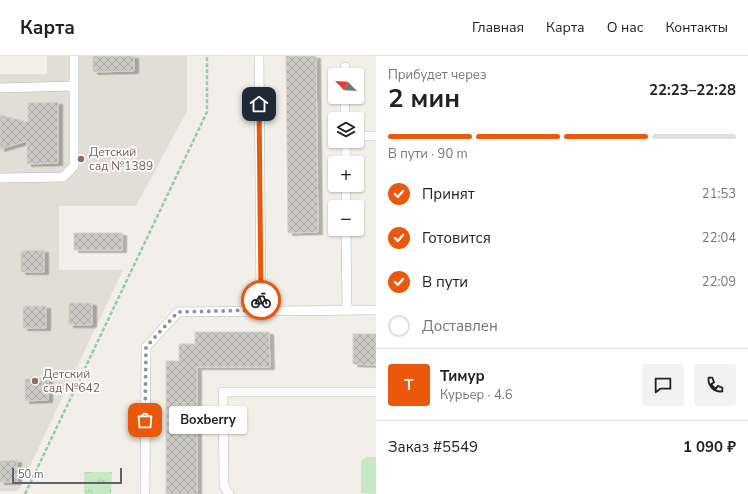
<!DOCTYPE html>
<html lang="ru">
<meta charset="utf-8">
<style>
body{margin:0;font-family:"Nunito Sans",sans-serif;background:#f2f2f2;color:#222;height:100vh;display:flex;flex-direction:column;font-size:15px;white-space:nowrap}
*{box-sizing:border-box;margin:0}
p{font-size:13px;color:#767676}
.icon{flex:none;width:22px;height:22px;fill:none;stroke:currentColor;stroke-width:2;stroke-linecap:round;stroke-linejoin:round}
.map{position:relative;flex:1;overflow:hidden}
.drawer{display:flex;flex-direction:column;background:#fff;width:372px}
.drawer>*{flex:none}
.needle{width:26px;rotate:294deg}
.buttons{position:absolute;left:328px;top:12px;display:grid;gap:8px}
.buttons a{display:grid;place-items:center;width:36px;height:36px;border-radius:4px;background:#fff;box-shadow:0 1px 3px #0004;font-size:20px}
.scale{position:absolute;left:12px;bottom:10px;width:110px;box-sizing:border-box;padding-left:4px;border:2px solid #5f6368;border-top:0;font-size:11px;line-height:14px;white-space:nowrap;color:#5f6368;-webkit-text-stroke:3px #fff;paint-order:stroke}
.pin{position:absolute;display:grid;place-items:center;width:34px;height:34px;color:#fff;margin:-17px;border-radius:8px;box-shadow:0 2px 6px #0006}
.courier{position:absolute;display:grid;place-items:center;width:40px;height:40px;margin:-20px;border:3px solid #ea580c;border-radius:50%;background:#fff;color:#222;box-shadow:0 1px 5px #0007}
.bubble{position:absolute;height:28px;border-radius:4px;background:#fff;box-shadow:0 1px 3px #0004;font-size:13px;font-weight:700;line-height:28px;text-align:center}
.summary em{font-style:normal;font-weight:700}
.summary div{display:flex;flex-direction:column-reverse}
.summary{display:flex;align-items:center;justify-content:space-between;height:68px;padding:0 12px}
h1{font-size:26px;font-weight:700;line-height:30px}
.bar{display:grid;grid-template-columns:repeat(4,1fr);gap:6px 4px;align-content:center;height:48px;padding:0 12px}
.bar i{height:5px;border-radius:3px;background:#e0e0e0}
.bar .current{background:#ea580c}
.bar p{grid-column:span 4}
.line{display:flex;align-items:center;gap:10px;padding:0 12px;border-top:1px solid #e0e0e0}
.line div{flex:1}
.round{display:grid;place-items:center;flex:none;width:42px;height:42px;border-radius:4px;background:#f2f2f2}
ol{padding:0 12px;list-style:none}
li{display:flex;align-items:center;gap:12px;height:44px}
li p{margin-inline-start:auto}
li .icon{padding:4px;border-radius:50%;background:#ea580c;color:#fff;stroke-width:4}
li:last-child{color:#767676}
li i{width:22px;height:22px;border:2px solid #e0e0e0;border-radius:50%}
header{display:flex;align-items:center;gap:24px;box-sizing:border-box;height:56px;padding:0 20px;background:#fff;border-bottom:1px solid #e0e0e0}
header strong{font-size:19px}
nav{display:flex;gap:22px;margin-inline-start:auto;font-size:14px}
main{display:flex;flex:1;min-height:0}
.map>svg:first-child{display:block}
</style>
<header>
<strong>Карта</strong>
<nav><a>Главная</a><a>Карта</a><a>О нас</a><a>Контакты</a></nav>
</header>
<main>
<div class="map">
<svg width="376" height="438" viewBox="0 0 376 438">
<defs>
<pattern id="park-tufts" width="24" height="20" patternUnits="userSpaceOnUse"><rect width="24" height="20" fill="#c5e8c5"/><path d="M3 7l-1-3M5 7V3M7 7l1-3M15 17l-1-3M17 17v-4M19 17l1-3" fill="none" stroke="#a3c0a4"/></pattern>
<pattern id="building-cross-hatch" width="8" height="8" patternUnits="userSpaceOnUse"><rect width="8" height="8" fill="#cccac5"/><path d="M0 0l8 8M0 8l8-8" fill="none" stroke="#a9a8a4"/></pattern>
<filter id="shadow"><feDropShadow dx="4.5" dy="2.5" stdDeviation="0" flood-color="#0004"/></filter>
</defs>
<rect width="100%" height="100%" fill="#f1efe8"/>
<path fill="#e1ded6" d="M47 0H187V55L136 150H59V214H123L18 435H0V18H47Z"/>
<path fill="url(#park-tufts)" d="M84 416H112L111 438H84Z"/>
<path fill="#c5e8c5" d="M367 401H376V438L361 437V408L362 404Z"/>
<path fill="url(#building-cross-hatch)" stroke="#d6d1c6" filter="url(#shadow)" d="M93 0H134V15L93 16Z
M286 0H316L318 176 288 177Z
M58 46V107L27 108V85L0 93V59L28 66V47Z
M74 177H122V194H74Z
M44 194V216H21V195Z
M69 247H92V269H69Z
M23 250H46V272H23Z
M195 276H269L270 311H197V438H166V305H179V288H195Z
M353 278H376V309L353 308Z
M25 323H48V344L25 345Z
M17 404V426H0V405Z"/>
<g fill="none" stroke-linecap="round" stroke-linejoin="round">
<g stroke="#b5b8bc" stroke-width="10">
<path id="lane" d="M259 0 261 255
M345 11V19
M0 32 74 30V0
M345 41V63
M357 80H376
M346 85V107
M0 122 63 121 74 110V30
M346 129V151
M346 173 347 254
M145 438 146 291 178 256 376 254
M229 438 224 430 223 336H376"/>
</g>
<path stroke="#9cc7a9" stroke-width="2.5" stroke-dasharray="4 2" stroke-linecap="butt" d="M25 438 207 56V0"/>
<use href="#lane" stroke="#fff" stroke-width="9"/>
</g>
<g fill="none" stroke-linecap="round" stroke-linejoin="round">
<path stroke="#929495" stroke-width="4" stroke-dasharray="0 7.2" d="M145 364 146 291 178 256 261 254V244"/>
<path stroke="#ea580c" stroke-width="5" d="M259 48 261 244"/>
</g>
<g fill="#8d6e63" stroke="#fff" stroke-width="1.5">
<circle cx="81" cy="103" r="4"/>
<circle cx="35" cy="325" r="4"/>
</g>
<g text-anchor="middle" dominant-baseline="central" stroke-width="3.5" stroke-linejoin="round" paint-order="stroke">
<g font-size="12" fill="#785e54" stroke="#fff" text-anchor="start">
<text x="89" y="96">Детский<tspan x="89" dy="14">сад №1389</tspan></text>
<text x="43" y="318">Детский<tspan x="43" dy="14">сад №642</tspan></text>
</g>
</g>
</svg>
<div class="buttons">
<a><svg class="needle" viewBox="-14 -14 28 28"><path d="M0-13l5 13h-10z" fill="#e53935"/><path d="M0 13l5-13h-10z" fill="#767676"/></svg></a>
<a><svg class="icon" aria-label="layers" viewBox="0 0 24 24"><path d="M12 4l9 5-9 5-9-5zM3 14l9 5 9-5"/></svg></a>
<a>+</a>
<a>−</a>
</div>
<div class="scale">50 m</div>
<div class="pin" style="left:145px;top:364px;background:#ea580c"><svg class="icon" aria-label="bag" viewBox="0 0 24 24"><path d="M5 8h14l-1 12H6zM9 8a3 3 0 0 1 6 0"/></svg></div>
<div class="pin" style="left:259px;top:48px;background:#1f2937"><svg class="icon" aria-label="home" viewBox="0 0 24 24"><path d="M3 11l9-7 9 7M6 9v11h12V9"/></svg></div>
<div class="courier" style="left:261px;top:244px"><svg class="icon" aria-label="bike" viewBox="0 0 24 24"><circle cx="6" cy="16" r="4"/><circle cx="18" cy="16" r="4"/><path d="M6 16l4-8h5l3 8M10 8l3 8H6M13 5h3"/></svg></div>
<div class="bubble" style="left:169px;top:350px;width:78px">Boxberry</div>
</div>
<section class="drawer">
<div class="summary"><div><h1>2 мин</h1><p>Прибудет через</p></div><em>22:23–22:28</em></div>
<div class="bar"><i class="current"></i><i class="current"></i><i class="current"></i><i></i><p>В пути · 90 m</p></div>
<ol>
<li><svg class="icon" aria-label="check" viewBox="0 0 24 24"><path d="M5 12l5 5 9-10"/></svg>Принят<p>21:53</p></li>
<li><svg class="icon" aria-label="check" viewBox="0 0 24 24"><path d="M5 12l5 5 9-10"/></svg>Готовится<p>22:04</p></li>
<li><svg class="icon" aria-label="check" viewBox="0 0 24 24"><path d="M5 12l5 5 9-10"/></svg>В пути<p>22:09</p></li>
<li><i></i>Доставлен</li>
</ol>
<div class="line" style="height:72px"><b class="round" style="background:#ea580c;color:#fff">Т</b><div><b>Тимур</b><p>Курьер · 4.6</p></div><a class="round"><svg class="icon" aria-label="chat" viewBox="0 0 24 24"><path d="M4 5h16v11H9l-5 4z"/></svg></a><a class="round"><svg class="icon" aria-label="phone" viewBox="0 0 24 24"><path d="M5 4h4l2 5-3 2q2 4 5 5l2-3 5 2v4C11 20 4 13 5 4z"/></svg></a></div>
<div class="line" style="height:52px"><div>Заказ #5549</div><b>1 090 ₽</b></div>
</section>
</main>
